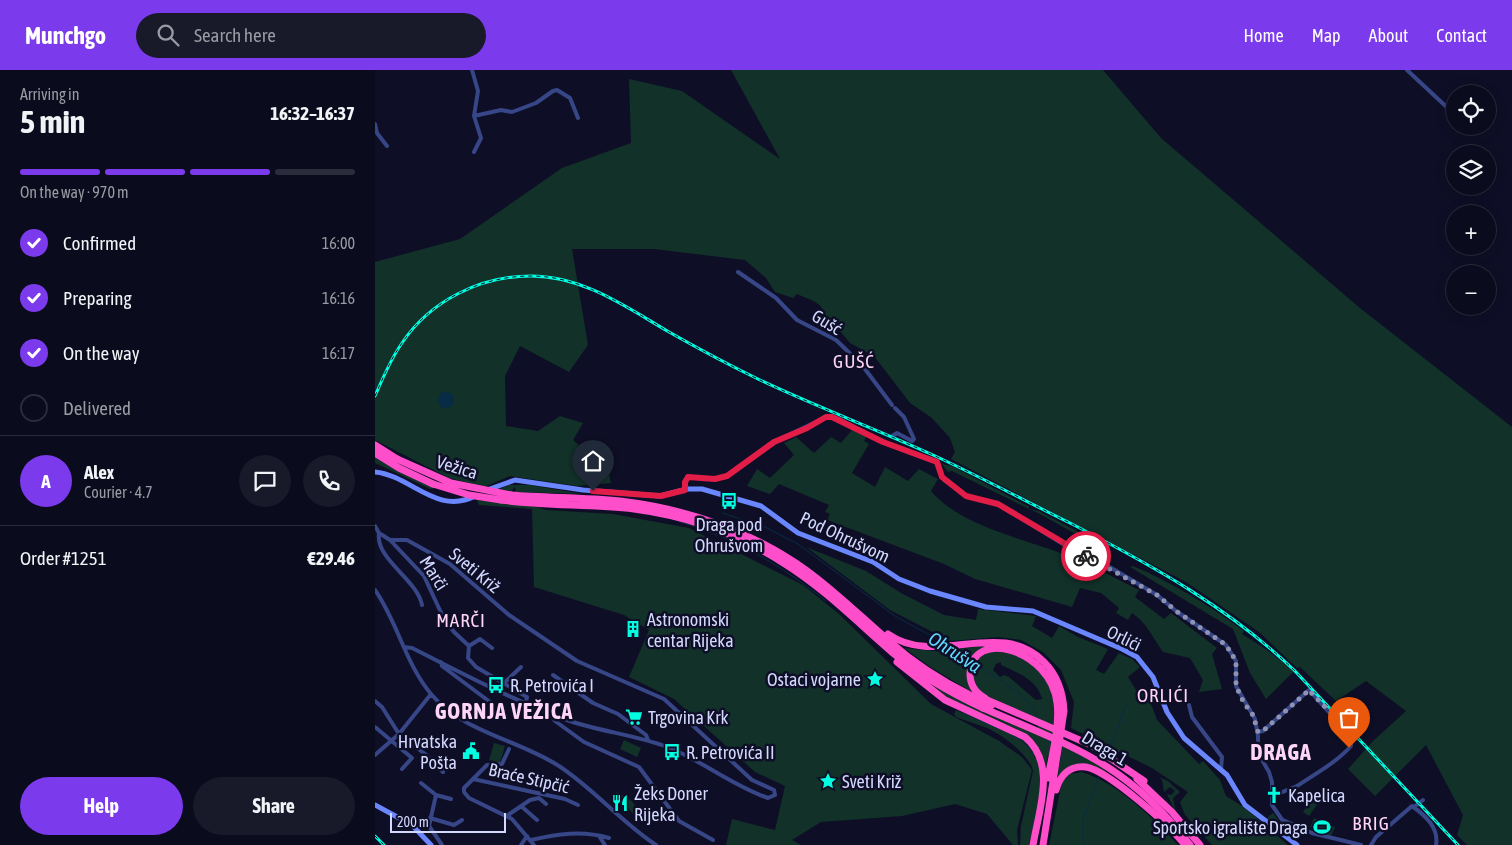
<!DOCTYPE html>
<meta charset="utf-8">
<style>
body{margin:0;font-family:"Asap Condensed",sans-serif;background:#181929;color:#f1f3f6;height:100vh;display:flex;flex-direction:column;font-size:19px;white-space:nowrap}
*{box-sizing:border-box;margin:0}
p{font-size:16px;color:#999ba3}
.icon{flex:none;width:28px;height:28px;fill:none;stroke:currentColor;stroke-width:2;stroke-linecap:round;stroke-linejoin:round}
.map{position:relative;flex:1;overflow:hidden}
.drawer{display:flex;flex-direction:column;background:#0a0b1c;width:375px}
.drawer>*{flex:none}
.controls{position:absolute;left:1071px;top:15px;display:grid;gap:10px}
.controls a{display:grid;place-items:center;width:50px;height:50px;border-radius:50%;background:#0a0b1c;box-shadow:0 2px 12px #0003,0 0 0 1px #2a2b3b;font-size:25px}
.scale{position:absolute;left:15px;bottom:12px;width:116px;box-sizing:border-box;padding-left:5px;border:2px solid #d3d8ff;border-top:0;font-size:14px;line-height:18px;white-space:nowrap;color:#d3d8ff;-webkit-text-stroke:4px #0e0f26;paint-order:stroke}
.pin{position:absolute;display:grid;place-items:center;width:42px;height:42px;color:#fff;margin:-51px -21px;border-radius:50% 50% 50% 0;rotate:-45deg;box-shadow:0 0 5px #0007}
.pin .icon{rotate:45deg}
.courier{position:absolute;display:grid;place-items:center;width:50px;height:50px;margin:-25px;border:4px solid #e11d48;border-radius:50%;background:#fff;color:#222;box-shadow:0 1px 6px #0007}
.summary em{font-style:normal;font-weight:700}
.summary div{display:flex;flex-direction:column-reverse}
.summary{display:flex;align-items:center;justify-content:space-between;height:85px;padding:0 20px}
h1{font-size:32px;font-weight:700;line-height:38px}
.bar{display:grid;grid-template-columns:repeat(4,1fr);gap:8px 5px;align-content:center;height:60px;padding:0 20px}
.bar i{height:6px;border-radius:4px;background:#2a2b3b}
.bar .on{background:#7c3aed}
.bar p{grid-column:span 4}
.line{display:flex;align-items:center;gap:12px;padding:0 20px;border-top:1px solid #2a2b3b}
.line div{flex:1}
.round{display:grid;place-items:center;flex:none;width:52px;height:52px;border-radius:26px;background:#181929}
ol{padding:0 20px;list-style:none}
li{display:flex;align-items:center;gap:15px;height:55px}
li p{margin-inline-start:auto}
li .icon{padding:5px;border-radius:50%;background:#7c3aed;color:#fff;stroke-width:4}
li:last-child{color:#999ba3}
li i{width:28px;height:28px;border:2px solid #2a2b3b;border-radius:50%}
.button{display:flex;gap:10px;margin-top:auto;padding:10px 20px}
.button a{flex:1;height:58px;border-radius:30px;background:#7c3aed;color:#fff;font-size:20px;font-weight:700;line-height:58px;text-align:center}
.button a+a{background:#181929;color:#f1f3f6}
header{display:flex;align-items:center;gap:30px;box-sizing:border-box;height:70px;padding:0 25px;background:#7c3aed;color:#fff}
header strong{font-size:24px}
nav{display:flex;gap:28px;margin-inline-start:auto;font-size:18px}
.search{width:350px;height:45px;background:#181929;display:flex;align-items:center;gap:12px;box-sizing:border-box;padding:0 18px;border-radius:28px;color:#999ba3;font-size:19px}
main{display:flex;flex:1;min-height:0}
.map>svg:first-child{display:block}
</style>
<header>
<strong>Munchgo</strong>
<div class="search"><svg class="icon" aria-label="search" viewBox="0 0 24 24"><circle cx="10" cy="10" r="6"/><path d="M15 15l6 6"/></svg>Search here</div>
<nav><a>Home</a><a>Map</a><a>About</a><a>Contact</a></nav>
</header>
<main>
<section class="drawer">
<div class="summary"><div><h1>5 min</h1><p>Arriving in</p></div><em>16:32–16:37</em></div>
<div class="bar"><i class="on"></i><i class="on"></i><i class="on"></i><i></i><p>On the way · 970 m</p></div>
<ol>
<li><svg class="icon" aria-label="check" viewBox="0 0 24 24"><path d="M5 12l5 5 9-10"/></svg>Confirmed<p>16:00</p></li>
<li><svg class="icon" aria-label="check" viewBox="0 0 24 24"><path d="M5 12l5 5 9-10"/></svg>Preparing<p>16:16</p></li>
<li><svg class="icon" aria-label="check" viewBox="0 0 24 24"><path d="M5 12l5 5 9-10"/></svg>On the way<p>16:17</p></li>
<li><i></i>Delivered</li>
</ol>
<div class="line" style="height:90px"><b class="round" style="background:#7c3aed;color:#fff">A</b><div><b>Alex</b><p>Courier · 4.7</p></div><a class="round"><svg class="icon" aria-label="chat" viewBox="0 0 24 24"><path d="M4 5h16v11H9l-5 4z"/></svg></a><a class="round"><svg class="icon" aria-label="phone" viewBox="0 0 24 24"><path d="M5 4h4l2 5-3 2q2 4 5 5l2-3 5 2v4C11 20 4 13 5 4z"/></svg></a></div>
<div class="line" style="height:65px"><div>Order #1251</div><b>€29.46</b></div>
<div class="button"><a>Help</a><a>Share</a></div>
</section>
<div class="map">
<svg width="1137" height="775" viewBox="0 0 1137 775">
<rect width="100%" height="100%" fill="#0e0f26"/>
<path fill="#113129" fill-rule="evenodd" d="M356 0H728L786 68 985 238 1137 357V775H1092L1082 765 1088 745 1051 675 1000 726 973 699 998 671 1031 641 991 611 961 631 925 597 922 598 884 562 811 512 576 389 580 382 575 368 557 348 535 333 499 286 475 273 460 255 449 250C452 233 435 230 422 224L418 228 400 222 391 208 370 190 279 179H197L213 275 194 302 145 276 130 306 131 356 163 361 185 346 208 353 198 370 233 399 236 413 202 416 135 406 109 417 74 408 0 370V192L85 169 187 98 256 73 254 9 307 21 405 89Z
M477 360 491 367 489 371 494 374 477 403 500 417 510 397 533 411 544 399 563 409 556 421C585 456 650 469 691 485 716 495 740 508 764 520L760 527 789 549 796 543 842 578 837 584 847 619 824 622 828 610 815 588 788 582C778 568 772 553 757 543L753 550 741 543 744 538 726 523 705 518 697 537 600 509 569 494 452 450 455 444 450 442 454 435 404 414 395 424 372 416 382 399 395 408 419 385 409 373 421 367 439 383 456 367 466 373Z
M0 386 61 418 55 419 0 393Z
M567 394 577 396 649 434 654 436V439L664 441 730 476 735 480 733 482 663 443 654 439 577 401 573 402Z
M135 415H155L207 424 141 422 140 417 136 421 121 420Z
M102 430 163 437 171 440 238 444 314 458 428 515 464 544 556 634 624 671 647 687 657 700 642 760 643 775H638L612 744 580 734 527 746 446 752 417 770 426 775H351L357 749 400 760 410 716 380 702 299 629 254 607 274 560 249 545 159 517 157 439 104 435Z
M431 477 491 501 526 523 569 545 601 550 603 539 661 546 657 556 677 568 684 556 703 567 733 579 721 600 729 604 744 583 757 589 765 597 753 607 761 620 773 626 782 650 824 694 828 691 845 710 851 726 870 738 913 775H837L810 745 805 732 813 722 777 698 696 658 699 632 686 600 668 582 646 570 623 567 575 571 515 540Z
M758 496C798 513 834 535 869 561L867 564 892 580 919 601 891 629 875 603 858 559 755 497Z
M618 575C657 592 681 602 679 651L691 652 688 675 729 697 732 705 712 695 682 708 686 687 673 685 671 697 659 673 578 632 544 607 601 639 665 665 661 648 613 627 601 617 595 621 557 598 529 578 560 581ZM626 592V595C643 603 662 609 667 629L661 630 634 607 629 605 625 607 618 600 621 594Z
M581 640C602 650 629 657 647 671 679 695 661 743 654 775H645L646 756 658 701C655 685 626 664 612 658 602 654 591 651 581 647L579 644Z
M249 670 266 678 262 687 245 679Z
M119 673 130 676 125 693 114 690Z
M707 702C744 714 777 747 803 775H674L687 712 695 704Z
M784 707 793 711 805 722 798 728 801 743 792 724 796 725 800 721 795 717 789 722 787 710Z
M242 722 257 731 264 742 258 744 251 735 239 727Z
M937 729 943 733 934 746 928 742Z
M898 743 907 755V760L892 748Z
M939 748 960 757 956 766 935 757Z"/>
<path fill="#082c45" d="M63 330a8 8 0 1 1 16 0a8 8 0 1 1-16 0Z"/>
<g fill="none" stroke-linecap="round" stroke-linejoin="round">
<path stroke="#082c45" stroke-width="1" d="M347 443 388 456 423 474 520 546 569 573
M305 452C360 468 407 496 451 531
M579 578 597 590
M602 594C624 612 651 621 663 648
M588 643 624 659
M637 665 648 671 660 685
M668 667 676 674
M729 681C746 665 742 651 752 634
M708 775V749L724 706"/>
<path stroke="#374687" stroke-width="4" d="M97 0 103 21 99 46 106 68 99 82
M1032 0 1077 42
M99 46 126 40 137 42 161 33 178 21 182 20 195 28 203 48
M0 54 2 63 12 76
M363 202 401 228 422 250 461 270 487 295 517 335
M517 366 522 363 537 371 539 369 529 347 520 338
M310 420V412L313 407 340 409 352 406 399 372 453 346 464 349 508 372 562 392 569 410 591 426 623 434 696 479 733 496 782 525 801 541 851 575 861 591V616L880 649 883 666V683L894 702 897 712V735L910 754 908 765
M0 456 4 463 15 470H32L75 494 134 545 202 591 289 629 377 710 399 720 400 725 393 728C358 716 329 692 295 678 262 665 226 662 192 650 139 631 87 603 37 578L29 577
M4 463C0 489 42 509 47 535
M15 470 49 506 69 549 79 562 94 576 105 569 117 578
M0 520C23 553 30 593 56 624 89 663 142 669 184 696 219 719 246 752 281 775
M94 576 93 588 101 597 152 627 151 632
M66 592 67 596 115 632
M178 605 218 633 243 644 271 665 273 670
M128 614 146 597
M0 631 7 637 24 664 50 684 68 702
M814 635 817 647 847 687 846 699
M174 642 180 651 209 672 264 697 304 751 338 770
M0 657 37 688 27 699
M883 662 888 661 934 620 976 667V676C962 692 940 704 922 716 913 721 908 720 898 727
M134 679 127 694 112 695 89 718V722L94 728 137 749 159 775
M0 685 24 664 56 624
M98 709 190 729 203 735
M46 713 61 725 54 756 67 775
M61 725 76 729
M146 736 162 750
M1039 737 1048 730
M133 745 155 730 164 728 171 734
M55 748 79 755 87 750
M908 750 937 763 986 775
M224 766 230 775
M156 770C182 764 207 760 234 768
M146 775 152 766
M996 775 1001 767 1037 736C1051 746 1064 758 1061 775"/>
<path stroke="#6a87ff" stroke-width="5" d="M0 402C35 405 62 446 100 426
M112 420 140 410 208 420 285 426 312 419H327L386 436 423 463 498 492 524 509 555 521 611 537 658 541 747 579 762 587 778 607 792 642 809 668 852 705 870 735 922 775
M0 735 37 755 56 775"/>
<path stroke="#ff4eca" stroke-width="7" d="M0 375 22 389
M0 383 24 398 58 414
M136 425C172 428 209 427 245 431 312 439 376 461 431 500 467 526 497 558 532 586 558 606 586 622 617 635
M126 430C170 436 215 434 259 439 312 446 365 465 410 494 450 519 483 553 518 583 546 606 576 623 608 638
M513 564C561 598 625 547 669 592 683 606 688 622 689 641L668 775
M522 592 570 630 650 667C682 694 664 739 658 775
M610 628C601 623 595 615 595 604 596 557 676 579 682 633 685 657 677 684 673 708
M762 709 797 742 825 775
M681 720C685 706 694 695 711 697 734 701 795 756 810 775"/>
<g stroke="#00fee0" stroke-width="3">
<path id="rail" d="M0 326C8 308 15 290 27 273 55 231 105 206 156 206 208 206 251 237 294 262 324 279 354 295 385 310 442 337 501 359 558 385 606 407 652 432 699 455 778 496 854 538 919 600L1083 775
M0 766 9 775"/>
</g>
<use href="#rail" stroke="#0e0f26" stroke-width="1" stroke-dasharray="4" stroke-linecap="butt"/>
<path stroke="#ff4eca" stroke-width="7" d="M22 389 76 413 136 425
M58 414 94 425 126 430
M612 630 716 675 769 711
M608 638C698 677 752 693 815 775"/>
</g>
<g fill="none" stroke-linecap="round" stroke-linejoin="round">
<path stroke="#8e92b3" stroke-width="5" stroke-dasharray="0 9" d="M711 486 782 525 801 541 851 575 861 591V616L869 633 878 645 883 662 888 661 934 620C944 633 982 662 974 678"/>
<path stroke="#e11d48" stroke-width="6" d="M218 421 286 426 310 420V412L313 407 340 409 352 406 399 372 432 358 451 347H457L508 372 562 392 567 407 591 426 623 434 711 486"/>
</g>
<defs>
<g id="bus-bare" transform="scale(1.35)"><path d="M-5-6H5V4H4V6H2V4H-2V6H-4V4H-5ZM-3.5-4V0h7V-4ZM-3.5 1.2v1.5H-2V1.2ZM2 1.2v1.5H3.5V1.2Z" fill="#00fee0" stroke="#0e0f26" stroke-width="2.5" paint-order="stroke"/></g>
<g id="building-bare" transform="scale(1.35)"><path d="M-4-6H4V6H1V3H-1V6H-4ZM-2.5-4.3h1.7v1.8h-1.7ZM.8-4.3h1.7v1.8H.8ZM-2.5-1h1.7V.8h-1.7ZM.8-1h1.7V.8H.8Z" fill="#00fee0" stroke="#0e0f26" stroke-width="2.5" paint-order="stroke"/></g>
<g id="sight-bare" transform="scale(1.35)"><path d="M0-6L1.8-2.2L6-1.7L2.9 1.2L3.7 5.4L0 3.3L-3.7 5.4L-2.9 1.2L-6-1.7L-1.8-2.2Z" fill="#00fee0" stroke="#0e0f26" stroke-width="2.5" paint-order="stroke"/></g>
<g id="supermarket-bare" transform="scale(1.35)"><path d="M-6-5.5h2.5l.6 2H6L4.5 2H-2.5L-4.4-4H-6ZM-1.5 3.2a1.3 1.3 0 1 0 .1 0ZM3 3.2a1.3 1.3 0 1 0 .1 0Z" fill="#00fee0" stroke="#0e0f26" stroke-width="2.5" paint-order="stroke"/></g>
<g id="civic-bare" transform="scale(1.35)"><path d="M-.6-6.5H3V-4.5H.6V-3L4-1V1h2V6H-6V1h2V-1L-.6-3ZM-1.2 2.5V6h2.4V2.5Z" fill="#00fee0" stroke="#0e0f26" stroke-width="2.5" paint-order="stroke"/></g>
<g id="church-bare" transform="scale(1.35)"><path d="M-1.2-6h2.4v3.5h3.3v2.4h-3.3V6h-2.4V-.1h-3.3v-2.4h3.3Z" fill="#00fee0" stroke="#0e0f26" stroke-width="2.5" paint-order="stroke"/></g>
<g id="restaurant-bare" transform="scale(1.35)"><path d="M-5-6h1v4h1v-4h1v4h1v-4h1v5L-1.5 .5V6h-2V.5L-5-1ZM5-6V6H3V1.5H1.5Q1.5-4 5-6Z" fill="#00fee0" stroke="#0e0f26" stroke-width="2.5" paint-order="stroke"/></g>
<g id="stadium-bare" transform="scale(1.35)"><path d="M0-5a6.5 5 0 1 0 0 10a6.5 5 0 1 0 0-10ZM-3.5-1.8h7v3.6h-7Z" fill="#00fee0" stroke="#0e0f26" stroke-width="2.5" paint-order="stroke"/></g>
</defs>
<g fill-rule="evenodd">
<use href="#bus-bare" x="354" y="431"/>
<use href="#building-bare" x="258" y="559"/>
<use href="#sight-bare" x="500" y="609"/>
<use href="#bus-bare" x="121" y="615"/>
<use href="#supermarket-bare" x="259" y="647"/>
<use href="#civic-bare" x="96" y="681"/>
<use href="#bus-bare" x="297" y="682"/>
<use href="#sight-bare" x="453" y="711"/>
<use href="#church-bare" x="899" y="725"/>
<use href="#restaurant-bare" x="245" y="733"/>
<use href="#stadium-bare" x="947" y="757"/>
</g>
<g text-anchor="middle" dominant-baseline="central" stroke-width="5" stroke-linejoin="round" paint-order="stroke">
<g font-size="18" fill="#d3d8ff" stroke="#0e0f26">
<text transform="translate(452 252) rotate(31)">Gušć</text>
<text transform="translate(82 397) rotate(17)">Vežica</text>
<text transform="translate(470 467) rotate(25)">Pod Ohrušvom</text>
<text transform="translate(100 500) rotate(39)">Sveti Križ</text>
<text transform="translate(59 503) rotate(58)">Marči</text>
<text transform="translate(749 568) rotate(26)">Orlići</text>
<text transform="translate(730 678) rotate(31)">Draga 1</text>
<text transform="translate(154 708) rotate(13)">Braće Stipčić</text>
</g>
<g font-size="18" fill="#d3d8ff" stroke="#0e0f26" text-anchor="start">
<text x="354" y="454" text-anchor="middle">Draga pod<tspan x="354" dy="21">Ohrušvom</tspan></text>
<text x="272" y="549">Astronomski<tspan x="272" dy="21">centar Rijeka</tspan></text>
<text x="486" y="609" text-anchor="end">Ostaci vojarne</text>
<text x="135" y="615">R. Petrovića I</text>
<text x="273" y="647">Trgovina Krk</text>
<text x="82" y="671" text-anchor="end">Hrvatska<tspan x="82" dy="21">Pošta</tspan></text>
<text x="311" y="682">R. Petrovića II</text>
<text x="467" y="711">Sveti Križ</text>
<text x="259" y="723">Žeks Doner<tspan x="259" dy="21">Rijeka</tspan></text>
<text x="913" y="725">Kapelica</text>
<text x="933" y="757" text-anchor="end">Sportsko igralište Draga</text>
</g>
<g font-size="19" letter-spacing="1" fill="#ffd5f9" stroke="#0e0f26">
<text x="479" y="291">GUŠĆ</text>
<text x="86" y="550">MARČI</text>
<text x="788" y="625">ORLIĆI</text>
<text x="996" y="753">BRIG</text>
</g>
<g font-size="19" font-style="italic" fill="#61d9ff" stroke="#0e0f26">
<text transform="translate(580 582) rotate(33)">Ohrušva</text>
</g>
<g font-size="22" font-weight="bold" letter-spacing="1" fill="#ffd5f9" stroke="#0e0f26">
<text x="129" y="641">GORNJA VEŽICA</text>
<text x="906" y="682">DRAGA</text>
</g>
</g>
</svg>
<div class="controls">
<a><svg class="icon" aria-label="locate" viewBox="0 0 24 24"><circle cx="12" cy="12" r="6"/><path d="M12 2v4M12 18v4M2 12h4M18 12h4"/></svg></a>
<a><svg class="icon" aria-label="layers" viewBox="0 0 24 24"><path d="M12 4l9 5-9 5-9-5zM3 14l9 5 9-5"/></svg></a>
<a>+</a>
<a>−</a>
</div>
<div class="scale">200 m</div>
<div class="pin" style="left:974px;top:678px;background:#ea580c"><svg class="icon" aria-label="bag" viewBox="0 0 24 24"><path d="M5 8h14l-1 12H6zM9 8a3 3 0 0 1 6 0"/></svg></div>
<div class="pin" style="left:218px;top:421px;background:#1f2937"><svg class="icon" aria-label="home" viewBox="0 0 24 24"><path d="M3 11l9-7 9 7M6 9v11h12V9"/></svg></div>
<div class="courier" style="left:711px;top:486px"><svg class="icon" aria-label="bike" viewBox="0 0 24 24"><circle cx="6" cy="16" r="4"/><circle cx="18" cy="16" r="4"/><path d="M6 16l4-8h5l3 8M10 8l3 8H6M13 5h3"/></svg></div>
</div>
</main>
